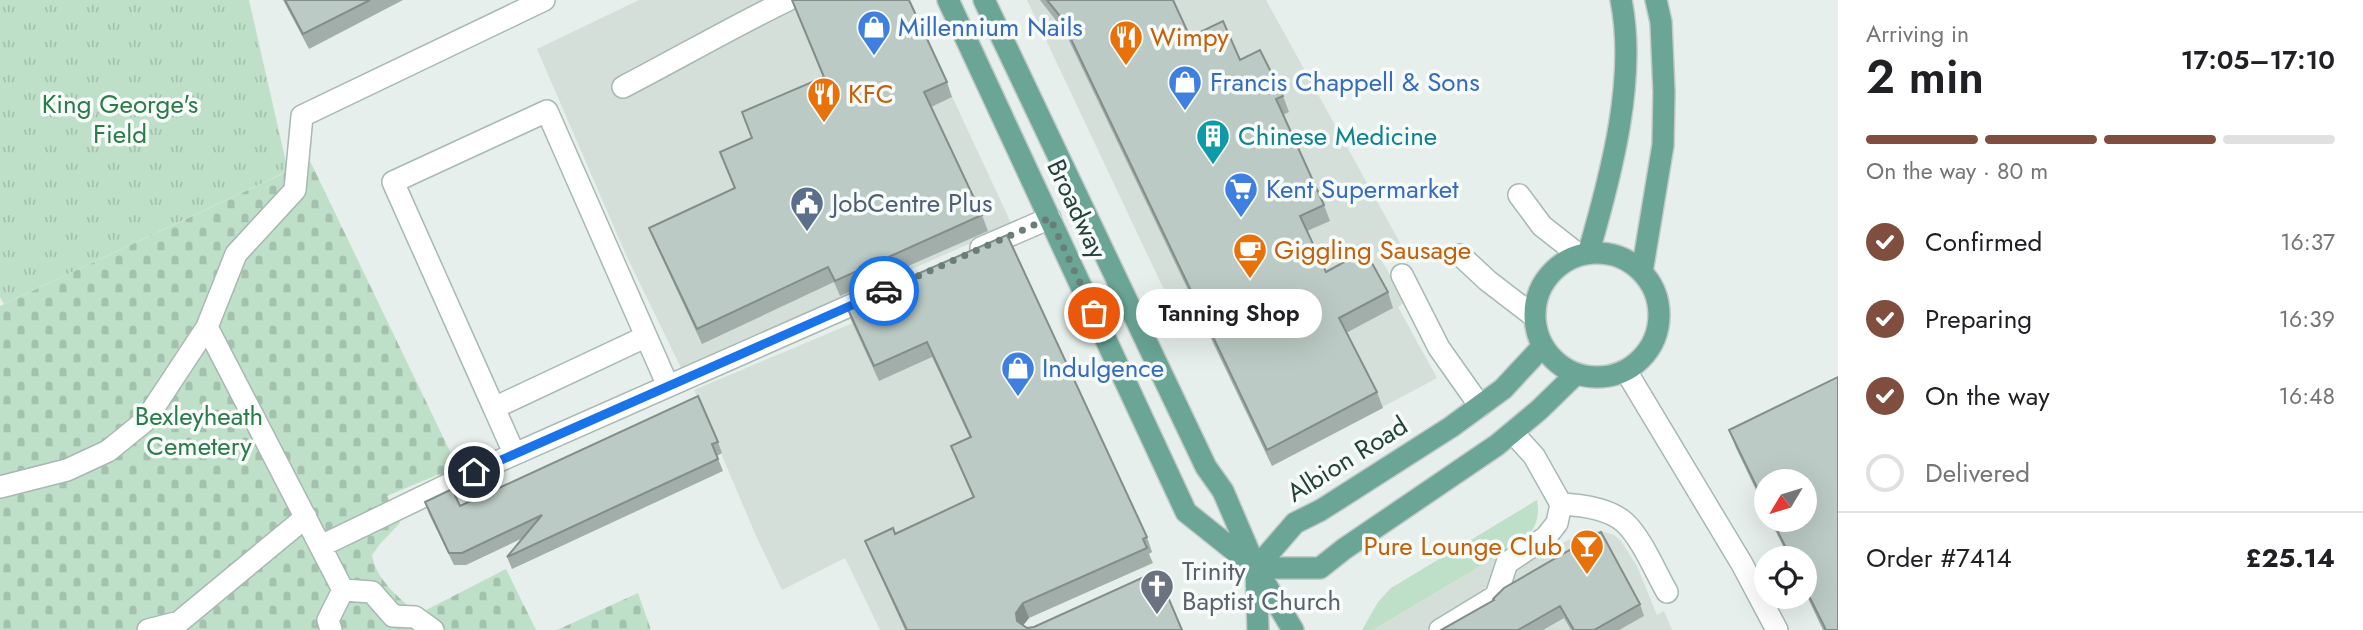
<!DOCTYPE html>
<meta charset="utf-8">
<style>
body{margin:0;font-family:Jost,sans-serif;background:#f2f2f2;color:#202124;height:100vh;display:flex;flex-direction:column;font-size:26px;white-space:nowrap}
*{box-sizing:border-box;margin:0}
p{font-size:23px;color:#757577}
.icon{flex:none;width:38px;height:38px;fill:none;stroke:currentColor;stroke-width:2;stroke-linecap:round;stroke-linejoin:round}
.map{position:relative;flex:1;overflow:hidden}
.side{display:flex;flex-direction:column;background:#fff;width:525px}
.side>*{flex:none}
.needle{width:46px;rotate:232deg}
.fabs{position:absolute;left:1754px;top:469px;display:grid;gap:14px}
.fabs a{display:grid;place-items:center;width:63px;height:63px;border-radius:50%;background:#fff;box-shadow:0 7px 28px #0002;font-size:35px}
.pin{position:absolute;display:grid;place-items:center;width:60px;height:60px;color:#fff;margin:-30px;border:4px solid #fff;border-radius:50%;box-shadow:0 2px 7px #0007}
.courier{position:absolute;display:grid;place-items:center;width:70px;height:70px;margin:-35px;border:5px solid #1a73e8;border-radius:50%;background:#fff;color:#222;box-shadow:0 2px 9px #0007}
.bubble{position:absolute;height:49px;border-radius:24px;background:#fff;box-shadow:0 7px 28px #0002;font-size:23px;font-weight:600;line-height:49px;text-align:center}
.headline em{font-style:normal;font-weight:600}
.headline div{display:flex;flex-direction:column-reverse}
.headline{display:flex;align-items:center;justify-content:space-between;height:119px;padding:0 28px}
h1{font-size:46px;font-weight:600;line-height:52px}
.bar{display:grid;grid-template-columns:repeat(4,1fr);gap:10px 7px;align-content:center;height:84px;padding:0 28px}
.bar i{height:9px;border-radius:5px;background:#e0e0e0}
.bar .active{background:#7f4e3f}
.bar p{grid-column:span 4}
.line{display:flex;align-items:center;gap:18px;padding:0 28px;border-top:2px solid #e0e0e0}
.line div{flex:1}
ol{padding:0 28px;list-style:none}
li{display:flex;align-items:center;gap:21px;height:77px}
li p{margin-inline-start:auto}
li .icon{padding:7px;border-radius:50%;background:#7f4e3f;color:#fff;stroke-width:4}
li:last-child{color:#757577}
li i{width:38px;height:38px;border:4px solid #e0e0e0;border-radius:50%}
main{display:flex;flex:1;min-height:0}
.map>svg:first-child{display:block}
</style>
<main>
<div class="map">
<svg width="1838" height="630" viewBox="0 0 1838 630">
<defs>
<pattern id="cemetery-stones" width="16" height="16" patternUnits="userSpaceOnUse" patternTransform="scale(1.75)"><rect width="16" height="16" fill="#bfe0c8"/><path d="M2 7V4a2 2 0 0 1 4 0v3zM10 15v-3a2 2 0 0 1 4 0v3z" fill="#a4c1ad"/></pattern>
<pattern id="park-tufts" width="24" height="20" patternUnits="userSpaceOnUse" patternTransform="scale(1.75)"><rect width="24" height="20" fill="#bfe0c8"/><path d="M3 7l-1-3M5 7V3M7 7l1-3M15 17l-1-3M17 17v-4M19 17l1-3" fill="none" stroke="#a4c1ad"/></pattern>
</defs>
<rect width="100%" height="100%" fill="#e6efeb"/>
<path fill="#d4dfda" d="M639 0H907L1012 225 682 370 626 255 537 49Z
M1027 0H1266L1404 250 1382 261 1405 302 1398 307 1437 378 1272 466 1203 323 1184 332Z
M1013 249 1152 552 983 630H880L845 558 782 590 757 538 694 390 853 323Z
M1587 530 1601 531 1614 535 1621 541 1637 566 1657 615 1664 611 1672 630H1373L1524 540 1534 558Z"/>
<path fill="#bfe0c8" d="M1537 500C1540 517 1536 528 1524 540L1373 630H1362L1378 602 1391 588Z"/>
<path fill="url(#cemetery-stones)" d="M310 161 459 470 447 476 437 475 387 496 400 523 380 544 372 555C376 581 402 600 421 617L428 609 506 569 536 630H0V306Z
M638 593 651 630H557Z"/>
<path fill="url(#park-tufts)" d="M0 0H249L288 171 4 304 0 297Z"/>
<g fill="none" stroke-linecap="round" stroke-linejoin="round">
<g stroke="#a8b8b2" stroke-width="24">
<path id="minor" d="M623 87C679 58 732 27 788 0
M1519 195 1542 226 1579 255
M981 248 1050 218
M1460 255 1488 281 1535 317
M1402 275 1439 348 1480 406
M207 327 236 254 295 190 302 116 544 0
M1626 371 1742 564 1777 630
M494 408 393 182 547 111 668 386
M514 453 494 408 645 337
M0 487 67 470 108 451 145 421 207 327 343 590 328 620 331 630
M1561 504C1581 505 1608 508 1624 522 1641 537 1655 571 1667 592
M321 546 474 472 872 296
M343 590 372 592 393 616 415 617 433 630
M148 630 179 622 306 517
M1440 630 1496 596 1507 563 1546 537 1557 523 1561 504 1534 456 1513 433"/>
</g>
<g stroke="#c2cac8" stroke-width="24">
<path id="major" d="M948 0 1186 512 1256 568 1258 630
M984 0 1206 467 1223 491 1256 568 1293 630
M1589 251C1611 175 1637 78 1621 0
M1535 315a62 62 0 1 1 124 0a62 62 0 1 1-124 0Z
M1642 272 1663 145 1664 92 1661 22 1656 0
M1256 568H1320L1344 549 1497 445 1539 410 1576 374
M1256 568 1295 523 1321 510 1451 427 1503 389 1543 346"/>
</g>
<use href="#minor" stroke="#fff" stroke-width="21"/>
<use href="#major" stroke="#6aa596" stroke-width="21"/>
</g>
<path fill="#a1aea9" d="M283 0H403L309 49Z
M792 0 947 82 952 97 931 107 982 215 988 231 840 296 834 282 702 344 655 243 649 228 734 188 720 152 752 138 823 77Z
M1040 0H1173L1190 37 1240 60 1283 96 1289 112 1283 115 1324 205 1330 221 1307 231 1326 272 1388 292 1393 308 1346 333 1377 392 1383 408 1272 466 1065 32Z
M1007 235 1147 537 1152 552 1149 554 1153 563 1029 618 1023 625 1027 628 1182 630H905L871 555 865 541 895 534 973 498 951 446 970 438 932 357 879 381 851 320 846 305Z
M1838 377V630H1823L1804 590V558H1789L1770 520H1804V481H1766V511L1736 448 1729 430Z
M718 442 722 453 717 456 723 471 512 569 507 557 523 538 466 565H454L429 514 425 502 460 506Z
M1494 601 1640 604 1644 616 1619 630H1571L1564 618 1543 630H1441Z"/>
<path fill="#838d89" d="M1023 603 1029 618 1021 628 1017 621 1016 613Z"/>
<path fill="#bbcac4" stroke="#838d89" stroke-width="2" d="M285 0H370L303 34Z
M792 0H909L947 82 924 92 982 215 835 281 828 267 697 329 649 228 735 188 720 152 752 138 742 112 824 77Z
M1047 0H1173L1190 37 1223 21 1240 60 1260 50 1283 96 1276 99 1324 205 1300 216 1326 272 1355 256H1368L1388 292 1339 318 1377 392 1267 450 1060 16Z
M1007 235 1147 537 1143 539 1147 548 1023 603 1016 613 1017 621 1027 628 1034 627 1157 571 1182 630H907L865 541 893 528 895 534 974 497 951 446 971 437 927 342 874 366 846 305Z
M1838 377V630H1826L1804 586V558H1791L1772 520H1804V481H1766V506L1729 430Z
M698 396 718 442 712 444 718 459 507 557 542 515 462 553H449L425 502 452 489 460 506Z
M1601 532 1640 604 1594 630H1574L1560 606 1518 630H1441L1494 600 1493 599 1504 588Z"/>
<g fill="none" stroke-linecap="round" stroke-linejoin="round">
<path stroke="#687f78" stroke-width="7" stroke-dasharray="0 12.6" d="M884 291 1050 218 1094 313"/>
<path stroke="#1a73e8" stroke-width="9" d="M474 472 884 291"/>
</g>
<defs>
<g id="shop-pin" transform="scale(1.75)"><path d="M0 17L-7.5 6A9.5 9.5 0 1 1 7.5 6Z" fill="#3f7fe0" stroke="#f7fbf9"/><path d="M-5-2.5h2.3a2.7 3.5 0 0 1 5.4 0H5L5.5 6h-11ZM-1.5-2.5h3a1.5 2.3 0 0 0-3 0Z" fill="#fff"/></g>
<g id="restaurant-pin" transform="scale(1.75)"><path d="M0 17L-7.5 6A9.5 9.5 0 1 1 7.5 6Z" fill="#e8710a" stroke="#f7fbf9"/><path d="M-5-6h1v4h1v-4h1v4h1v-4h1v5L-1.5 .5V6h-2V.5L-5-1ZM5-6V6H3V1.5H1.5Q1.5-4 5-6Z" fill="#fff"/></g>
<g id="building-pin" transform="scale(1.75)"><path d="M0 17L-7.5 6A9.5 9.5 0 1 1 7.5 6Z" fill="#0f9aa8" stroke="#f7fbf9"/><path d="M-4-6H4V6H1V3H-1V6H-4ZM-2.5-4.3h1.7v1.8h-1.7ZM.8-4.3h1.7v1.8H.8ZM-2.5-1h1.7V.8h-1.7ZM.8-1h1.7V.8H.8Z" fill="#fff"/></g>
<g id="supermarket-pin" transform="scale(1.75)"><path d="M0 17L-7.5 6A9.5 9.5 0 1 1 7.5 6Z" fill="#3f7fe0" stroke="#f7fbf9"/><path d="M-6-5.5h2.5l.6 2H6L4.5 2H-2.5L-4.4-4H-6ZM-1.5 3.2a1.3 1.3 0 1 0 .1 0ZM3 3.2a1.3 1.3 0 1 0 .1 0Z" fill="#fff"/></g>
<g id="civic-pin" transform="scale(1.75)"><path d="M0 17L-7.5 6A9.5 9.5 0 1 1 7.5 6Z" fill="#5c6f8a" stroke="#f7fbf9"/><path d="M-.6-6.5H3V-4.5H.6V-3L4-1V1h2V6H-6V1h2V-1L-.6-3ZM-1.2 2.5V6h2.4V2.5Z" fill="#fff"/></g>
<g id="cafe-pin" transform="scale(1.75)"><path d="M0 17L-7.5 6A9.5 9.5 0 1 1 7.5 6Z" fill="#e8710a" stroke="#f7fbf9"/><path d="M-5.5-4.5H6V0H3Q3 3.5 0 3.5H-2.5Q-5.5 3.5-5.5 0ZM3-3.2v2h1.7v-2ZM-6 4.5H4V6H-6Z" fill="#fff"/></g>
<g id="bar-pin" transform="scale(1.75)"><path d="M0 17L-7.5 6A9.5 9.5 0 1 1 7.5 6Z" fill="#e8710a" stroke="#f7fbf9"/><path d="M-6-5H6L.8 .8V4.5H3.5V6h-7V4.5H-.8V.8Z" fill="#fff"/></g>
<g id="church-pin" transform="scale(1.75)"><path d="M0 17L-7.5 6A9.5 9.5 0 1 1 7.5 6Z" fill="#6b7280" stroke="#f7fbf9"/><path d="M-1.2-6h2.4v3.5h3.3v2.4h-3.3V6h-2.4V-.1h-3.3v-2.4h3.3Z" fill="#fff"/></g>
</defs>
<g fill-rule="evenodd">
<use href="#shop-pin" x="874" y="27"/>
<use href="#restaurant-pin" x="1126" y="37"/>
<use href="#shop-pin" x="1185" y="82"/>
<use href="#restaurant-pin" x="824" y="94"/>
<use href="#building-pin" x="1213" y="136"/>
<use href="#supermarket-pin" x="1241" y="189"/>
<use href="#civic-pin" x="807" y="203"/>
<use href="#cafe-pin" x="1250" y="250"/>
<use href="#shop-pin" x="1018" y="368"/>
<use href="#bar-pin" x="1587" y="546"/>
<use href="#church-pin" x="1157" y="586"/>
</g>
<g text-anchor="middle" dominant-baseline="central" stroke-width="7" stroke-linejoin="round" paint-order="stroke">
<g font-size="26" fill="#366cbe" stroke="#f7fbf9" text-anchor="start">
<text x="898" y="27">Millennium Nails</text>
<text x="1210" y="82">Francis Chappell &amp; Sons</text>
<text x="1266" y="189">Kent Supermarket</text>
<text x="1042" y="368">Indulgence</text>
</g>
<g font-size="26" fill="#c56008" stroke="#f7fbf9" text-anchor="start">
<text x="1150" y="37">Wimpy</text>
<text x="848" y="94">KFC</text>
<text x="1274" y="250">Giggling Sausage</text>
<text x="1562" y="546" text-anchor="end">Pure Lounge Club</text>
</g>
<g font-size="26" fill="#2d7a4b" stroke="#f7fbf9">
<text x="120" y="104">King George's<tspan x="120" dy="30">Field</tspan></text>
<text x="199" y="416">Bexleyheath<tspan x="199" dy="30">Cemetery</tspan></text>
</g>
<g font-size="26" fill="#0d838f" stroke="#f7fbf9" text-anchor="start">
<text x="1238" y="136">Chinese Medicine</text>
</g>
<g font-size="26" fill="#4e5e75" stroke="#f7fbf9" text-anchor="start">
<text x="832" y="203">JobCentre Plus</text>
</g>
<g font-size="26" fill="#24423a" stroke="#f7fbf9">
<text transform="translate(1077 209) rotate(65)">Broadway</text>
<text transform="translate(1347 459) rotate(-32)">Albion Road</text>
</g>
<g font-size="26" fill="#5b616d" stroke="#f7fbf9" text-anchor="start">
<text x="1182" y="571">Trinity<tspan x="1182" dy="30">Baptist Church</tspan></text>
</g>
</g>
</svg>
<div class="fabs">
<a><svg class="needle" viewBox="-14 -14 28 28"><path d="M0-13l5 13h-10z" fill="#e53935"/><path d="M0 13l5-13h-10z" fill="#757577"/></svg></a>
<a><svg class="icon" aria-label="locate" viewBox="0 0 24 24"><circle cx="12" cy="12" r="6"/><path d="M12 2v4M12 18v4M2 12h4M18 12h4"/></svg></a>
</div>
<div class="pin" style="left:1094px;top:313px;background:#ea580c"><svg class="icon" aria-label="bag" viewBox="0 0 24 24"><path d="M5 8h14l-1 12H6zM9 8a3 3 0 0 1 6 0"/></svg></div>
<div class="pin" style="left:474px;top:472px;background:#1f2937"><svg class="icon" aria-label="home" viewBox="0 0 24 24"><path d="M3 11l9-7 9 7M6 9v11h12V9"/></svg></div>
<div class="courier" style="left:884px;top:291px"><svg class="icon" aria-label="car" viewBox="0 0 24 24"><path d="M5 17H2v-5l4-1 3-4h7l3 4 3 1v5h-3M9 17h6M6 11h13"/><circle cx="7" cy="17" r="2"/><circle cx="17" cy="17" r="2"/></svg></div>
<div class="bubble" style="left:1136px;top:289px;width:186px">Tanning Shop</div>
</div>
<section class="side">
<div class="headline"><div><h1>2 min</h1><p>Arriving in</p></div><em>17:05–17:10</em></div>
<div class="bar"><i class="active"></i><i class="active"></i><i class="active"></i><i></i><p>On the way · 80 m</p></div>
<ol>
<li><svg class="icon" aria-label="check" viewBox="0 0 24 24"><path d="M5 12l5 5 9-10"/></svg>Confirmed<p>16:37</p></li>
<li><svg class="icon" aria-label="check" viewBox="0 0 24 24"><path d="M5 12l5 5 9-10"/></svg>Preparing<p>16:39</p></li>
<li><svg class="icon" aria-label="check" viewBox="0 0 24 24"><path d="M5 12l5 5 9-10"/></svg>On the way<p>16:48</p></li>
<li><i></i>Delivered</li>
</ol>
<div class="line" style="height:91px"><div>Order #7414</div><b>£25.14</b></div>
</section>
</main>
